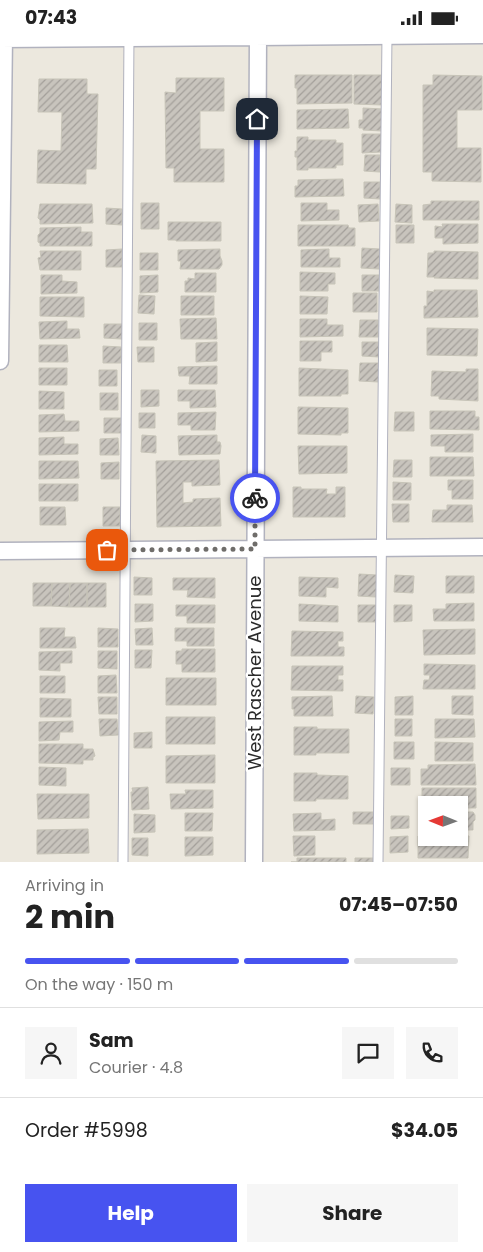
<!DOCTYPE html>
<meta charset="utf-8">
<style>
body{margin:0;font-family:Poppins,sans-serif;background:#f6f6f6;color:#222;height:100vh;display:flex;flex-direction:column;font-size:19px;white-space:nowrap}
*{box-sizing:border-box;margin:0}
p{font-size:16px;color:#767676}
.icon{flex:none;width:28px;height:28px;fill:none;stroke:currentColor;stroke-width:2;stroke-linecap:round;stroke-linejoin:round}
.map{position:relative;height:827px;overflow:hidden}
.sheet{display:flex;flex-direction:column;background:#fff;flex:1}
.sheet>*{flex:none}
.needle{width:32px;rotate:271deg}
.controls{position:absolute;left:418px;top:761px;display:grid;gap:10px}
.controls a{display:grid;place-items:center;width:50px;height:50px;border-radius:0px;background:#fff;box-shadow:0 1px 4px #0004;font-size:25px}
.pin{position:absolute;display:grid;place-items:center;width:42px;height:42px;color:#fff;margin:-21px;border-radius:10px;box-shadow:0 2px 8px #0006}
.courier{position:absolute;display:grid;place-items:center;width:50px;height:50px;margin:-25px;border:4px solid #4753f0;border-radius:50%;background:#fff;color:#222;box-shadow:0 1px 6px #0007}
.summary em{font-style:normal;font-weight:700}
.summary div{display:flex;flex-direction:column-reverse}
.summary{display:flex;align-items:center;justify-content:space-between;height:85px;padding:0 25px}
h1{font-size:32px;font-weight:700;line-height:38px}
.bar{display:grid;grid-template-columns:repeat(4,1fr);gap:8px 5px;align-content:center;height:60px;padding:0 25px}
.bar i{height:6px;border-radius:4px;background:#e0e0e0}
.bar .current{background:#4753f0}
.bar p{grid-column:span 4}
.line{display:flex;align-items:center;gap:12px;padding:0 25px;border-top:1px solid #e0e0e0}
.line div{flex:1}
.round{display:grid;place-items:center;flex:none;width:52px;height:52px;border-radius:0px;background:#f6f6f6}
.button{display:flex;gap:10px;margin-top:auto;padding:10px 25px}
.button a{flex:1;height:58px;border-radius:0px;background:#4753f0;color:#fff;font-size:20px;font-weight:700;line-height:58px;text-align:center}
.button a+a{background:#f6f6f6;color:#222}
.status{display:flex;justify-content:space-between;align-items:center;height:35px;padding:0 25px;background:#fff;direction:ltr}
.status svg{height:14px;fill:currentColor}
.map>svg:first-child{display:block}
</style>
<div class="status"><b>07:43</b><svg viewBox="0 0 49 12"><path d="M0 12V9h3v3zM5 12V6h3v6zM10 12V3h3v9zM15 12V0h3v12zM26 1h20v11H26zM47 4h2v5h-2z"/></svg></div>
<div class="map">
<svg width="483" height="827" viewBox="0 0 483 827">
<defs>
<pattern id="building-hatch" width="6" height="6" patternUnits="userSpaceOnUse" patternTransform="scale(1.25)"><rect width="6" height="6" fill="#c8c4bd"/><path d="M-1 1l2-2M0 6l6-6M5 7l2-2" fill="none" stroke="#a39f9a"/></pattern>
</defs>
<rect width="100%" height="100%" fill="#ece8de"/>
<path fill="url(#building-hatch)" stroke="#c7c4b8" d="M295 40H352V68L297 69V53H295Z
M354 40H383V70L354 69Z
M433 40 482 41V75H457V113H481V147L432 146V137H423V50H433Z
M176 43H224V76H200V114H224V147H174V133H166L165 57 176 58Z
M39 44H87V59H98L96 134H86V149L37 148 38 115 61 116 62 77H38Z
M363 73 383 74 382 96 363 95V93H359V85H363Z
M348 74 349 93 297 94V75Z
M362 99H381V117L362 118Z
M297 102H308V105H336V108H343V130H336V133H308V135H297V122H295V116H297Z
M365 120H380V137L364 136Z
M343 144 344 161 295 162V151H298V145Z
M364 147H380V164L364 163Z
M431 166H479V185H423V170L431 169Z
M141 168H159V194H141Z
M301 168H327V175H339V185L301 186Z
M40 169H92L93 188 40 189V185L38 183Z
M378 169 379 186 359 187 358 170Z
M396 169 412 170V188L395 187Z
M106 173 122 174V190L106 189Z
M168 187H221V206H176V205H168Z
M442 189H478V208L443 209V203H435V191L443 192Z
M298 190H348L349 193H355V211H298Z
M396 190H414V208H396Z
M81 192V197H92V211H40V208L38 207V200L40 198V193Z
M362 213 380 214 379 234 361 233Z
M122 214V232H106V215Z
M220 214V221L222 226V230L219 234H180L181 226H178V215Z
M329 214V223H340V232H301V215Z
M40 216H81V235H40L38 223 41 222Z
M434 216 478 217V244L434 243 435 242H427L428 218H434Z
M140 218H158V235H140Z
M300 237 335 238V249H328V256H300Z
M195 238H216V257H185V246H188V243L195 244Z
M41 240H62V246L77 247V258L41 259Z
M158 240V257L140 258V241Z
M362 240H379V256H362Z
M434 255H477L478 282 424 283V271H427V256L434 257Z
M353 258H377V277H353Z
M139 260 155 261 154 279 138 278Z
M181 261H214V280H181Z
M300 261 328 262 327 279H300Z
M40 262H84V282L40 281Z
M216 283 217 304H181L180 284Z
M300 284H327V290H343V301L300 302Z
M360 285H378V302H359Z
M67 286V294H79L80 303 40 304 39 287Z
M139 288H157V305H139Z
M104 289H122V304L104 303Z
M427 293 478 294 477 321 427 320Z
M300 306H332V317H321V326H300Z
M217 307V326L196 327V308Z
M362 307H379V322L362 321Z
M39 310H67L68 327H39Z
M103 311 121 312V328H103Z
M137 312H154V327H138Z
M360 328H379V347L359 346Z
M217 331V349H189L190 341H179L178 332Z
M39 333H67V350H39Z
M299 333 348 335V359H341V361H299Z
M466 334H478V366L439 364V361H431L432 336 466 337Z
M99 335H117V351H99Z
M141 355H159V371L141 372Z
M178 355H215L216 372 190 373V366H178Z
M39 356 64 357V374H39Z
M100 358H118V375H100Z
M298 372 348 373V398H341V400L298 399Z
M430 376H475V382H479V395L430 394Z
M216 377 215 395H191V390H178V378Z
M395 377H414V396H394Z
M139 378H155V393H139Z
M64 379 65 386H79V396L39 397V380Z
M104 383H121V398H104Z
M473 399V417H445V411H431V400Z
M142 400 156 401V418L141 417Z
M217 400V407H220L221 411 220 419 179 420 178 401Z
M64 402V409H78V419L39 420V403Z
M118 403 119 420H100V404Z
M298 411H347V438L299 439Z
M430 422H473L474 441H430Z
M219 425 220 450 192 451V447H183V468L193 467V464L220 463 221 491 157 492 156 426Z
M394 425H412V442H393Z
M39 426H78L79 443 39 444Z
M119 427V444H101V428Z
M448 445H473V464H452V455H448Z
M393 447 411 448V465H393Z
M39 449H78V466H39Z
M293 452H301V454H327L326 459H336V452H345V482H293Z
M392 469H409V487H393Z
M447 470H472L473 487H432L433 475H447Z
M40 472H65L66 490H40Z
M103 472H120V491H103Z
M359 539 377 540 376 562 358 561Z
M395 540 414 541 413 558 394 557Z
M446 541H474V558H446Z
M134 542 152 543V560H134Z
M299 542 338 543V553L326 552V562L299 561Z
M173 543H215V563L187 562 188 555H173Z
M33 548H52L51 571H33Z
M52 548H70L69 572 51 571Z
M70 548H87V572H69Z
M87 548H106V572H87Z
M474 568V586H434L433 574H446V569Z
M135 569H153V586L135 587Z
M299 569 338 571V587L299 586Z
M176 570H215V588H187V581H176Z
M358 570H376L377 587H358Z
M394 570H412V586L394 587Z
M40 593H65L64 602H75L76 613H40Z
M98 593 118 594V612H98Z
M152 593 153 610H136L135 594Z
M175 593H214V611H187V606H175Z
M475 594V619L424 620 423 595Z
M292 596 343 597V606H338V612H344V621H291Z
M182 614H215V637H182V629H176V616H182Z
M135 615H152L151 633H135Z
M72 616V628H60V636L39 635V617Z
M98 616H117V634L98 633Z
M424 629 475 630V654H423L424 645H429L430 640H424Z
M292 631H343V640H338V645H343V656L291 655Z
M116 640 117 658H98V641Z
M40 641H65V658H40Z
M166 643H216V670H166Z
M332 661 333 681H294V674H292V662Z
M356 661 374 662 373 679 355 678Z
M413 661V680H395V662Z
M452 661H473V680L452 679Z
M98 662H117V679H99Z
M40 663 71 664V682H40Z
M166 682H215V709H166Z
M99 684H117L118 700 100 701Z
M395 684H412V701H395Z
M435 684H474L475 702 435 703Z
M73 686V697H60L59 705 39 706V687Z
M294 692H317V694H349V718H316V720H294Z
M152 697V713H134V698Z
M394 707H414V724H394Z
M435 707 473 708V726H435Z
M39 709H83V714H93L95 721 93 722V725H83V729L39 728Z
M215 720V748H166V721Z
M475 729 476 750H421V734H428V730Z
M39 732 66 733V751L39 750Z
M391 733H410V750H391Z
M294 738H317V740L348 741V764H316V766H294Z
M148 752 149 774 132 775 131 757H133L132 753Z
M422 753H476V773H459V770L422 769Z
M185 755H213V773L171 774 170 759H186Z
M37 759H89V783L38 784Z
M353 777H373L374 789H353Z
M459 777H473L475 780V785L473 787V795H459Z
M185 778H213L212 796H185Z
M321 778V785L335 784V795L294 796 293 779Z
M134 779 155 780V797L134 798Z
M391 781H409V793L391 794Z
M88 794 89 818 37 819V795Z
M293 801H315V820L294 821Z
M408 801V817L390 818V802Z
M418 801H426V802H459V801H469L468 823H418Z
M185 802H213V820L185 821Z
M132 803H148V821L132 820Z
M297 823H346V827H291H297Z
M355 823H374L373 827H355Z"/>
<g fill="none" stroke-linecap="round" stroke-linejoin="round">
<g stroke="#b1b2be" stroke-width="11">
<path id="lane" d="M123 827 129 0
M378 827 387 0"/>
</g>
<g stroke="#b1b2be" stroke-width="19">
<path id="street" d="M0 4 483 0
M0 326 4 0
M0 516 483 512
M254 827 258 0"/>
</g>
<use href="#lane" stroke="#fff" stroke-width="9"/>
<use href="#street" stroke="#fff" stroke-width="16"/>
</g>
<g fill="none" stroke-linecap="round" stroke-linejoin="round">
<path stroke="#6f6d6a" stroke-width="5" stroke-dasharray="0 9" d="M107 515 255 514V463"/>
<path stroke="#4753f0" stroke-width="6" d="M255 463 257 84"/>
</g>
<g text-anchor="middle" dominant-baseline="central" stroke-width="4.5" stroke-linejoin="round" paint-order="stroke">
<g font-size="18" fill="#2b2b2b" stroke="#fff">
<text transform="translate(254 638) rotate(-90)">West Rascher Avenue</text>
</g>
</g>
</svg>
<div class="controls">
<a><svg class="needle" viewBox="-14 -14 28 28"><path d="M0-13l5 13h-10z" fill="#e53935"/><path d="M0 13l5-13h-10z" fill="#767676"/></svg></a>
</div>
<div class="pin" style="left:107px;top:515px;background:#ea580c"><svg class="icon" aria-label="bag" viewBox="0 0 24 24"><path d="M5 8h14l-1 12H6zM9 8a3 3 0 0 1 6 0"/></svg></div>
<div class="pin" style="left:257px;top:84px;background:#1f2937"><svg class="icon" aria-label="home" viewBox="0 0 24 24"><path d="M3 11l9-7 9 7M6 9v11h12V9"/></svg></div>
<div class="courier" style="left:255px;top:463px"><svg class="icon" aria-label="bike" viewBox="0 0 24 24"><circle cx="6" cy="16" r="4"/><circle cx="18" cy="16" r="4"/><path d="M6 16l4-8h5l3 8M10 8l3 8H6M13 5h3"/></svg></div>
</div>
<section class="sheet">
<div class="summary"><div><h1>2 min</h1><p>Arriving in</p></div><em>07:45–07:50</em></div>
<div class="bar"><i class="current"></i><i class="current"></i><i class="current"></i><i></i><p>On the way · 150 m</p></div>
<div class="line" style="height:90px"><a class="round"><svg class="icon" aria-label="person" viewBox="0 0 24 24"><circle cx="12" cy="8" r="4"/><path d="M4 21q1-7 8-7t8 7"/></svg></a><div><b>Sam</b><p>Courier · 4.8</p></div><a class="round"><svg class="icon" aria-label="chat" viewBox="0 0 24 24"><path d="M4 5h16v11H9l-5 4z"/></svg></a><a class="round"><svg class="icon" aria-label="phone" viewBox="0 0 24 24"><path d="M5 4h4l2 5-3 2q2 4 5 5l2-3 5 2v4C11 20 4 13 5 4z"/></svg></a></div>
<div class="line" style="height:65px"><div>Order #5998</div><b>$34.05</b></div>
<div class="button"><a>Help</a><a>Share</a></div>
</section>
